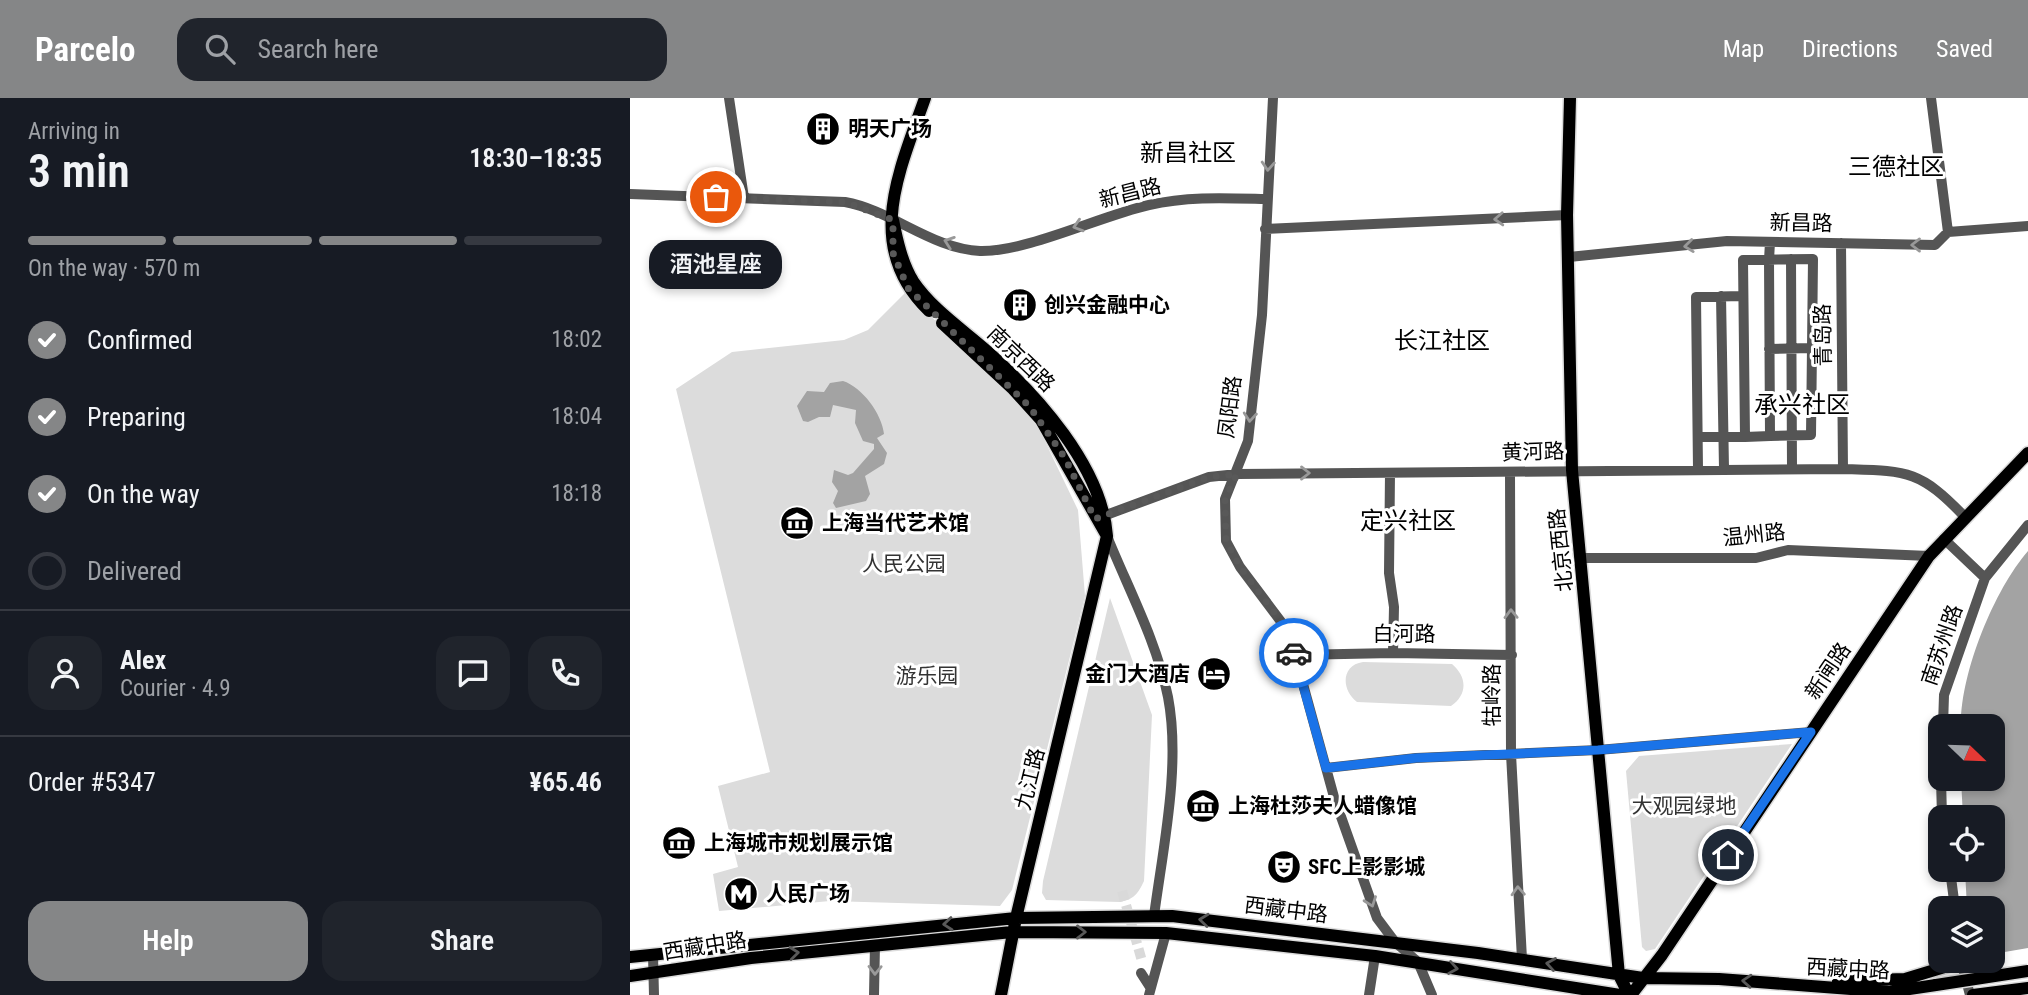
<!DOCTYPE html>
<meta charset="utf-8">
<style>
body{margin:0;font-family:"Roboto Condensed","Noto Sans SC",sans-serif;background:#20242c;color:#f1f3f6;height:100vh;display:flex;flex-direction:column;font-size:26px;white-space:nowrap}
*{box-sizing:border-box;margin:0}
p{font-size:23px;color:#9ea1a6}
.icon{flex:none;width:38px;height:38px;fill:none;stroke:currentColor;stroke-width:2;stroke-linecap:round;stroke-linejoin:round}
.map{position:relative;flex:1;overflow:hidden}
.sheet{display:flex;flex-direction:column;background:#171b24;width:630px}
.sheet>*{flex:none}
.needle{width:46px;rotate:113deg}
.buttons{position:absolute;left:1298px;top:616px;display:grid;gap:14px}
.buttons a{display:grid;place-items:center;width:77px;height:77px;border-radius:14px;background:#171b24;box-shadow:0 4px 10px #0003;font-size:35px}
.pin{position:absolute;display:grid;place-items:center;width:60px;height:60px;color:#fff;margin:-30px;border:4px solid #fff;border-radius:50%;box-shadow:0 2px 7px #0007}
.courier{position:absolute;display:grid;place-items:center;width:70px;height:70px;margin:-35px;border:5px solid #1a73e8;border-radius:50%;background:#fff;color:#222;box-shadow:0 2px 9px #0007}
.bubble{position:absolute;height:49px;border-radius:21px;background:#171b24;box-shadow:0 4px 10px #0003;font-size:23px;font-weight:600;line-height:49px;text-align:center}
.headline em{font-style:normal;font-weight:600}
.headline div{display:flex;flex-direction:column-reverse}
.headline{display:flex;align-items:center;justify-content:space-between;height:119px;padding:0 28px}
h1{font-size:46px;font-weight:600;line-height:52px}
.bar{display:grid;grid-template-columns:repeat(4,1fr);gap:10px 7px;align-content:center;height:84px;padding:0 28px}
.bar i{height:9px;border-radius:5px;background:#363941}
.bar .current{background:#858687}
.bar p{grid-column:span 4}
.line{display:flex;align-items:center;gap:18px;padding:0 28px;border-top:2px solid #363941}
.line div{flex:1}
.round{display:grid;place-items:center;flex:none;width:74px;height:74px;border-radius:21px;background:#20242c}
ol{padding:0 28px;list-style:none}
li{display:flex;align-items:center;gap:21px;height:77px}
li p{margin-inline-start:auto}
li .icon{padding:7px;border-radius:50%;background:#858687;color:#fff;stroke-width:4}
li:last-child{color:#9ea1a6}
li i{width:38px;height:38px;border:4px solid #363941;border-radius:50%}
.primary-button{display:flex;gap:14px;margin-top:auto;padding:14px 28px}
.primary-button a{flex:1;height:80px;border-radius:21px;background:#858687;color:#fff;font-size:28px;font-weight:600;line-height:80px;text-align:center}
.primary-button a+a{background:#20242c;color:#f1f3f6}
header{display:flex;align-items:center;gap:42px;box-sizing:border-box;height:98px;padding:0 35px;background:#858687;color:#fff}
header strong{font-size:33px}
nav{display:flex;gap:38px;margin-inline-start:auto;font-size:24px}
.search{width:490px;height:63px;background:#20242c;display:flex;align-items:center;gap:18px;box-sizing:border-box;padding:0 24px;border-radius:21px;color:#9ea1a6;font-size:26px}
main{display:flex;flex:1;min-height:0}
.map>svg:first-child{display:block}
</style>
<header>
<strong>Parcelo</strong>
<div class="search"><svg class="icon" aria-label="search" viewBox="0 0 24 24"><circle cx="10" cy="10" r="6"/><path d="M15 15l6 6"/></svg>Search here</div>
<nav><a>Map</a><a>Directions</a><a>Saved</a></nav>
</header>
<main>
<section class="sheet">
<div class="headline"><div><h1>3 min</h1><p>Arriving in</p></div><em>18:30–18:35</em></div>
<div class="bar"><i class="current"></i><i class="current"></i><i class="current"></i><i></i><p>On the way · 570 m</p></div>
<ol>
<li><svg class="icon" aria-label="check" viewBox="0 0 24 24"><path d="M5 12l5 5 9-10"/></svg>Confirmed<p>18:02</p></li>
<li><svg class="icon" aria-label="check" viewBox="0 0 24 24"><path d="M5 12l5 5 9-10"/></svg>Preparing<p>18:04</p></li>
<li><svg class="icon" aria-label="check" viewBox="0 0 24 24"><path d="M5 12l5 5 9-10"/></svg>On the way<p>18:18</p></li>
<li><i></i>Delivered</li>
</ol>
<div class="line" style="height:126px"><a class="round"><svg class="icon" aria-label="person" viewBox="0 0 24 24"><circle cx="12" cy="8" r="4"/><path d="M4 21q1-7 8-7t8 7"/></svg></a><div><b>Alex</b><p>Courier · 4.9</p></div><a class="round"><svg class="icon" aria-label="chat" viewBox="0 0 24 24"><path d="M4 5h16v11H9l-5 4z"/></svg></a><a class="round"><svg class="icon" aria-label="phone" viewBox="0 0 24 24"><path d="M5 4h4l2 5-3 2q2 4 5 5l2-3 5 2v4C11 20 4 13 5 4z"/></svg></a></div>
<div class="line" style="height:91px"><div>Order #5347</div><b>¥65.46</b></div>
<div class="primary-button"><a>Help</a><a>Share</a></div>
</section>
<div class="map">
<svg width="1398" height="897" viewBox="0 0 1398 897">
<rect width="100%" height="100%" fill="#fff"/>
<path fill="#dcdcdc" d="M276 194 377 292 409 331 448 412 455 498 382 792 370 808 200 803 89 813 83 776 108 769 88 688 140 674 46 291 102 254 214 242 238 232Z
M480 500 522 617 514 783C508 796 504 801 490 804L416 802 412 795 413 783Z
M733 564 822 566C837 579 838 596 821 608L727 604C711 592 711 567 733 564Z
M1162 646 1025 851 1016 853 1012 849 996 673 1009 658Z"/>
<path fill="#a3a3a3" d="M213 283C232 289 252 316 254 336L247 340 257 355 254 366 235 378 240 396 236 403 206 410 203 405 208 393 202 384 204 372 218 377 223 375 244 351V346L233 343 225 325 226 312 203 307 200 319H189L178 324 173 323 167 308 177 293 194 294 200 285Z
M1398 453V897H1353L1363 863V810H1337L1335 772H1363V719H1333L1331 681H1363V628H1331C1330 576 1364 492 1398 453Z"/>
<path fill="#fff" d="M1398 850V896L1349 897 1342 863H1363V856Z"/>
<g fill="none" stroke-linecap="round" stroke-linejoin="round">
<path stroke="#d9d9d9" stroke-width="10" stroke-dasharray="10 5" stroke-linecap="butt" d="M492 793 512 863"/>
<g stroke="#dbdbdb" stroke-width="15">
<path id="major" d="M295 0C269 74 233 149 299 213
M940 0 937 117 942 372 989 877 999 897
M263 122C267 142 272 165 283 183 302 211 332 231 357 253 407 297 472 369 477 438L386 820 371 897
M312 225 382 290 411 322 477 438
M0 859 386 820 542 818 848 855 1013 880 1089 881 1260 894 1306 887
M0 878 121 860 382 834 536 835 745 858 990 897
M1208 883 1275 881 1331 864
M1001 897 1032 857 1299 458 1398 355
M1343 897 1398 890"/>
</g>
<path stroke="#555" stroke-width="10" d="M99 0 114 100
M643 0 632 217 618 343 595 401 596 443 610 469 652 525 665 557 704 699 747 820 765 844 788 864 802 897
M1301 0 1318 134
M0 96 215 104C261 112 302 151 350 153 397 154 470 118 519 107 558 98 596 100 635 101
M635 131 937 117
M1140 144 1139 162 1140 338 1181 337 1183 161C1160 161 1136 162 1113 162L1115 339 1140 338
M1211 145 1213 371
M939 159 1097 143 1305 147 1318 134 1398 128
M1161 161 1162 371
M1091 198 1094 371
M1139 251 1182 250
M1068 339H1115
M1068 371 1066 199 1113 198
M760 375 759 475 764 509 763 555
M880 375 881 656 892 861
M468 420 579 379 607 376 1213 371C1276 373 1289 371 1334 418
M477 438C498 490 527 544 538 599 551 667 533 750 524 818
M1314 441 1355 480
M952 460H1126L1158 452 1299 458
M665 557 763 555 882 557
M1313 628 1314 597 1355 480 1398 427
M696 670 786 660 968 652 1181 634
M1311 681 1312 719
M1320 772 1325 810
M23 857 24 897
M1331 863 1340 897
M511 875 520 889
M244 897 245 847
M519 897 536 835
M739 897 745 858"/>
<use href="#major" stroke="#000" stroke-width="12"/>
<g stroke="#dbdbdb" stroke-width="15" stroke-linecap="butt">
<path id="major-bridge" d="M1306 887 1398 873"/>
</g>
<use href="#major-bridge" stroke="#000" stroke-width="12"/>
</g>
<defs><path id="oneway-chevron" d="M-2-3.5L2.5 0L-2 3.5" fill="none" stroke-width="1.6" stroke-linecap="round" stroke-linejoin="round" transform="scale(1.75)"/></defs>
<g stroke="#999">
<use href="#oneway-chevron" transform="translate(638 68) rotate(94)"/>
<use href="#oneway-chevron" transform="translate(869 121) rotate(177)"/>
<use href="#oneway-chevron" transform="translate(448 128) rotate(163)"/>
<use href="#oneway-chevron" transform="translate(319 144) rotate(-161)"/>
<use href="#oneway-chevron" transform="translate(1286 147) rotate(180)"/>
<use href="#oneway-chevron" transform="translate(1059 148) rotate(173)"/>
<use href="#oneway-chevron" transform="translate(620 319) rotate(95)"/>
<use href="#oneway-chevron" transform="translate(675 375)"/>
<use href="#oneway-chevron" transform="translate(881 516) rotate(-91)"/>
<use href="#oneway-chevron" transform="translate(888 793) rotate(-93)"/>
<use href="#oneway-chevron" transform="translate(741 804) rotate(70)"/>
<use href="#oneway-chevron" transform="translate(245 872) rotate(91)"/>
</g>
<g stroke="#595959">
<use href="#oneway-chevron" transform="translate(574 822) rotate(-174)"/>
<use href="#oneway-chevron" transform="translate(318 826) rotate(175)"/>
<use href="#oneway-chevron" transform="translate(451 834)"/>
<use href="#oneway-chevron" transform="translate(164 855) rotate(-6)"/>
<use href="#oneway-chevron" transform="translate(921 866) rotate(-171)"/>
<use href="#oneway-chevron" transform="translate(823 870) rotate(9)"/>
<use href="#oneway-chevron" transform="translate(1117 883) rotate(-176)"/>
</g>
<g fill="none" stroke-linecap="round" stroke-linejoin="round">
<path stroke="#595959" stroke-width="7" stroke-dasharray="0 12.6" d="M86 99 215 104 263 122V155L278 190 400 309 435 360 465 421 579 379 607 376 595 401 596 443 610 469 652 525 664 555"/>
<path stroke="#1a73e8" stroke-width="9" d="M664 555 696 670 786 660 968 652 1181 634 1098 757"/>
</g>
<defs>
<g id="building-disc" transform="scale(1.75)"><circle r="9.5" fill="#000" stroke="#fff"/><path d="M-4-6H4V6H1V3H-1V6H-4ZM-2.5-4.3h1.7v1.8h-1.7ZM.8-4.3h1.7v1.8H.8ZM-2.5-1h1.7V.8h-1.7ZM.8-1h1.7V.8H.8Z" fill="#fff"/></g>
<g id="museum-disc" transform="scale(1.75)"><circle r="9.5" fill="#000" stroke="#fff"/><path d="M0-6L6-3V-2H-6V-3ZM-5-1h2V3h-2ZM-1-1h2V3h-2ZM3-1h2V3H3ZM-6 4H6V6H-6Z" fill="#fff"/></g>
<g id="hotel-disc" transform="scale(1.75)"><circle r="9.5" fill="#000" stroke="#fff"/><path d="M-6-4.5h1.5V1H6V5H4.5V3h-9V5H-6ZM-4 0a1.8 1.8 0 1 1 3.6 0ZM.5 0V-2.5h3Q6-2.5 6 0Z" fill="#fff"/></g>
<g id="theatre-disc" transform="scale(1.75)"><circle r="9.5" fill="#000" stroke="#fff"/><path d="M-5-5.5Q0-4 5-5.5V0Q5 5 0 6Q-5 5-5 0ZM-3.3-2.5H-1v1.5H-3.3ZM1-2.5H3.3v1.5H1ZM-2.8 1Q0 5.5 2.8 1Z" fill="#fff"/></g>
<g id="metro-disc" transform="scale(1.75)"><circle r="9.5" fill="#000" stroke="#fff"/><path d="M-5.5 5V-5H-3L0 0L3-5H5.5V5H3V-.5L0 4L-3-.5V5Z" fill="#fff"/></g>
</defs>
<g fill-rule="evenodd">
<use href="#building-disc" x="193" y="31"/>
<use href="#building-disc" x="390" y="207"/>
<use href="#museum-disc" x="167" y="425"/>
<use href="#hotel-disc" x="584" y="576"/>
<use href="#museum-disc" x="573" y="708"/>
<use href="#museum-disc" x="49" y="745"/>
<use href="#theatre-disc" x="654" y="769"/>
<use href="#metro-disc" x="111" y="796"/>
</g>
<g text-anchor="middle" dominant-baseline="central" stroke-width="6" stroke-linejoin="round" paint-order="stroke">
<g font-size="21" font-weight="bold" fill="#000" stroke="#fff" text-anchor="start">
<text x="218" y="31">明天广场</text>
<text x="414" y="207">创兴金融中心</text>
<text x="192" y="425">上海当代艺术馆</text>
<text x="560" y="576" text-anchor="end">金门大酒店</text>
<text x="598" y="708">上海杜莎夫人蜡像馆</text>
<text x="74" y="745">上海城市规划展示馆</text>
<text x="678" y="769">SFC上影影城</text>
<text x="136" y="796">人民广场</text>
</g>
<g font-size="21" fill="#000" stroke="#fff">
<text transform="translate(500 95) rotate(-14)">新昌路</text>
<text transform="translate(1171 125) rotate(1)">新昌路</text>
<text transform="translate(1193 237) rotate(-91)">青岛路</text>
<text transform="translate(391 261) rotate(44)">南京西路</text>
<text transform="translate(600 309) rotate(-83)">凤阳路</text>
<text transform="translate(903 354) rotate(-2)">黄河路</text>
<text transform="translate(1124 437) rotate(-6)">温州路</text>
<text transform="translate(931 452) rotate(-96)">北京西路</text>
<text x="774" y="536">白河路</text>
<text transform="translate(1312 547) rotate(-71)">南苏州路</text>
<text transform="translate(1198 573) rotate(-56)">新闸路</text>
<text transform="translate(862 597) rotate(-90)">牯岭路</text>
<text transform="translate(400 681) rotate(-76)">九江路</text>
<text transform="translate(656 812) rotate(7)">西藏中路</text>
<text transform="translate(75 848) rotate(-9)">西藏中路</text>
<text transform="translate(1218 871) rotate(3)">西藏中路</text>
</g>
<g font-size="21" fill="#333" stroke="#fff">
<text x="274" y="466">人民公园</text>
<text x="297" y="578">游乐园</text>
<text x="1054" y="708">大观园绿地</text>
</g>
<g font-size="24" fill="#000" stroke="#fff">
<text x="558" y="55">新昌社区</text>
<text x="1266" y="69">三德社区</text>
<text x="812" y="243">长江社区</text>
<text x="1172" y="307">承兴社区</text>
<text x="778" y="423">定兴社区</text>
</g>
</g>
</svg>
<div class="buttons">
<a><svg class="needle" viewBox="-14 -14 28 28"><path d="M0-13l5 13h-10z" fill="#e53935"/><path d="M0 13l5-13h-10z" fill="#9ea1a6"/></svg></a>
<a><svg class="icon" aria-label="locate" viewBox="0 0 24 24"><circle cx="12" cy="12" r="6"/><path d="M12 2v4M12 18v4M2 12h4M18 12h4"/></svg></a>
<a><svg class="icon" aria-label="layers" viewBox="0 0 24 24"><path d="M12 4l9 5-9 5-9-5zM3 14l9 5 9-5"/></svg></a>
</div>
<div class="pin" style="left:86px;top:99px;background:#ea580c"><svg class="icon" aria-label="bag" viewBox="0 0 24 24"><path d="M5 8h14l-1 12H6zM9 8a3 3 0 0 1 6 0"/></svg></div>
<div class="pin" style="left:1098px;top:757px;background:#1f2937"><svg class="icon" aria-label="home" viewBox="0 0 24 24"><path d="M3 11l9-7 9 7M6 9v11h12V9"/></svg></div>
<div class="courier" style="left:664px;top:555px"><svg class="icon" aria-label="car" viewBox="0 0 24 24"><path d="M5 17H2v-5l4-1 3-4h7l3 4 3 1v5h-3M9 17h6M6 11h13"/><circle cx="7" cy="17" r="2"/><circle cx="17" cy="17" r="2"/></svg></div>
<div class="bubble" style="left:19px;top:142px;width:133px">酒池星座</div>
</div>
</main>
